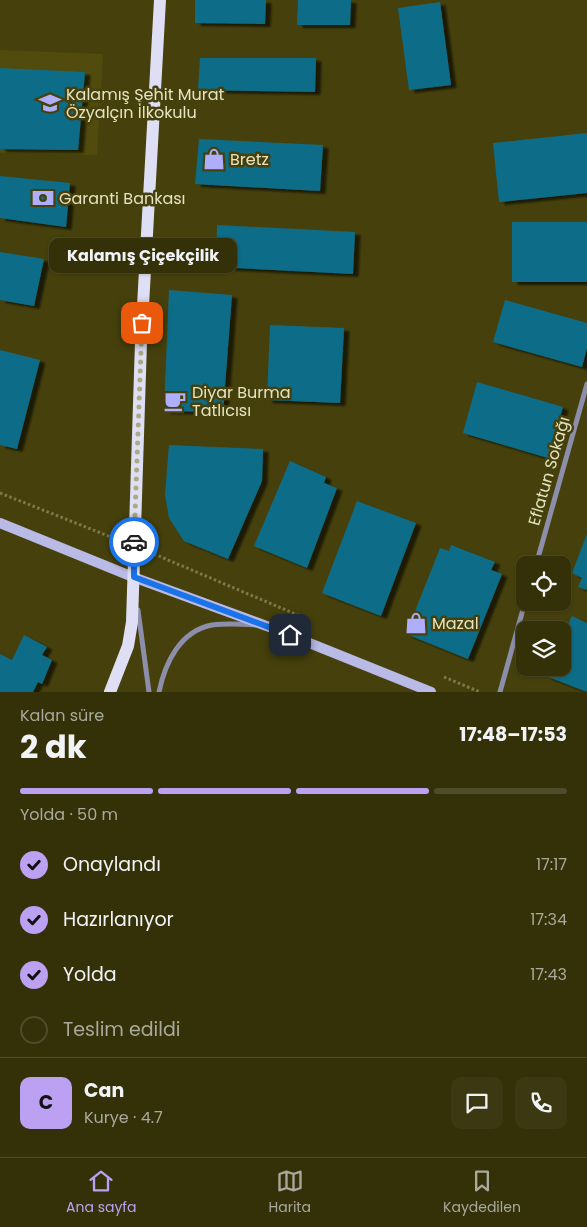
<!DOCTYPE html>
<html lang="tr">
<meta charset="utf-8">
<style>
body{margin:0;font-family:Poppins,sans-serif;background:#3c3912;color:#f1f3f6;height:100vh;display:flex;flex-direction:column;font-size:19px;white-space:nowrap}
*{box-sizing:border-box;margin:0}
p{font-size:16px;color:#a9a99c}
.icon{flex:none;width:28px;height:28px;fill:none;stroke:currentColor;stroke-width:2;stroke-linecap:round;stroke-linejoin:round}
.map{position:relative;height:692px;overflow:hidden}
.details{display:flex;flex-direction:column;background:#343109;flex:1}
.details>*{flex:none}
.controls{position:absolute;left:516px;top:556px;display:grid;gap:10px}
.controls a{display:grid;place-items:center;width:55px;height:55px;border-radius:10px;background:#343109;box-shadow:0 1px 4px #0004,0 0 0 1px #4e4c2a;font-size:25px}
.pin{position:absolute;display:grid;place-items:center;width:42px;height:42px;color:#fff;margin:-21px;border-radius:10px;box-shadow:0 2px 8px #0006}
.courier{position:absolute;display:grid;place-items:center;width:50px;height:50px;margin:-25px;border:4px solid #1a73e8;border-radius:50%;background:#fff;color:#222;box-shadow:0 1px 6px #0007}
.bubble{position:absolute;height:35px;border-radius:10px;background:#343109;box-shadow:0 1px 4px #0004,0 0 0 1px #4e4c2a;font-size:16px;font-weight:700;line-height:35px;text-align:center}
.headline em{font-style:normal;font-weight:700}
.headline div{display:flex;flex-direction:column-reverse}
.headline{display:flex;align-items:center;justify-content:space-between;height:85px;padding:0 20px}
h1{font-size:32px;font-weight:700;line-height:38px}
.bar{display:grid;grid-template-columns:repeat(4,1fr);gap:8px 5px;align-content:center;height:60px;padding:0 20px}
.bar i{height:6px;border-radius:4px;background:#4e4c2a}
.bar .current{background:#bca0f2}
.bar p{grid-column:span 4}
.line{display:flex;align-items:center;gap:12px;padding:0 20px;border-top:1px solid #4e4c2a}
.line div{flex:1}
.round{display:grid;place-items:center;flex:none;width:52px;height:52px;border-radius:10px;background:#3c3912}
ol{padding:0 20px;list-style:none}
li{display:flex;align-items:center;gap:15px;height:55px}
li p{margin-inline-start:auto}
li .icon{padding:5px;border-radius:50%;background:#bca0f2;color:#111;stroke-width:4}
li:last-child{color:#a9a99c}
li i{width:28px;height:28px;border:2px solid #4e4c2a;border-radius:50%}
.tab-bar{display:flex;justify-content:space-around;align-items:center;height:70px;border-top:1px solid #4e4c2a;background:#343109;font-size:14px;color:#a9a99c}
.tab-bar a{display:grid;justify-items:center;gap:2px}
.tab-bar .current{color:#bca0f2}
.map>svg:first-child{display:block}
</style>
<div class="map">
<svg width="587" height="692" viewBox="0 0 587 692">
<defs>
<filter id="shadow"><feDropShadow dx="5.5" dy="3" stdDeviation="1" flood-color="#0009"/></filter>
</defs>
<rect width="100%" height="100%" fill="#46410c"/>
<path fill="#514b0d" d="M0 50 103 54 97 155 0 153Z"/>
<path fill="#106c87" filter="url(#shadow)" d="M195 0H266L265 24 195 23Z
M298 0H351L350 25H297Z
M440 2 451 85 409 90 398 8Z
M200 58H316L315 92 198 90Z
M0 68 85 72 78 150 0 149Z
M587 133V193L499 202 493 143Z
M199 139 323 145 320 191 195 184Z
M0 176 70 183 66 227 0 218Z
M512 222H587V282H512Z
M217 225 355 232 353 274 216 267Z
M0 252 44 259 34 306 0 300Z
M169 290 232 295 223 412 164 411Z
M505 300 587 323V348L582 367 493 342Z
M270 325 344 328 340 403 267 400Z
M0 350 40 360 17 449 0 445Z
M477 382 563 407 548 458 463 433Z
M169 445 263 449 262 481 228 559 184 541 169 518 165 495Z
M290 461 326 477 324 483 337 488 307 568 254 546Z
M357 501 416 523 381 616 322 593Z
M587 534V590L578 587 582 578 572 573Z
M451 545 495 562 491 570 502 574 468 659 406 634 440 548 449 551Z
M572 616 587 623V692L546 676 549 668H562V637Z
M24 635 47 647 42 655 52 660 42 684 38 682 33 692H0V654L12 660Z"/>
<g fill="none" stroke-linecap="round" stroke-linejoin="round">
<path stroke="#7e7a4c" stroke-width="3" stroke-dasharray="2.5 2.5" stroke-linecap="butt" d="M0 493 116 539
M154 554 300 616
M444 677 480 692"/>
<path stroke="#8d8ea9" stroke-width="5" d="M536 565 587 384
M138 610 149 692
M159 692C165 663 180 631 212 625 227 623 242 624 256 625
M500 692 525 602"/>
<path stroke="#b9bae5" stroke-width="10" d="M0 523 133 577 272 628 431 692"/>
<path stroke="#dedff5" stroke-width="12" d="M110 692 128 646 132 622 141 342 160 0"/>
</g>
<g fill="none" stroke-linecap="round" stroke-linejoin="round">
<path stroke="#adaa82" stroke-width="5" stroke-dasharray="0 9" d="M134 542 142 323"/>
<path stroke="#1a73e8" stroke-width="6" d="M134 542V577L290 635"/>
</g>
<defs>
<g id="school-bare" transform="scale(1.725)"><path d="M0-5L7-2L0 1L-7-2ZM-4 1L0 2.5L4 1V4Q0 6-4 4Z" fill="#aeaefa" stroke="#46410c" stroke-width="2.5" paint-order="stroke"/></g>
<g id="shop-bare" transform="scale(1.725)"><path d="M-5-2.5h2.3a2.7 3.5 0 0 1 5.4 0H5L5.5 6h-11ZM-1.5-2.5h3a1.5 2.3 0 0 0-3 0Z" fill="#aeaefa" stroke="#46410c" stroke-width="2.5" paint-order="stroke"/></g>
<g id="bank-bare" transform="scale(1.725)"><path d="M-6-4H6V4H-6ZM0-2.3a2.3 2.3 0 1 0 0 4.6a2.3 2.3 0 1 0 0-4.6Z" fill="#aeaefa" stroke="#46410c" stroke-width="2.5" paint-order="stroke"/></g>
<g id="cafe-bare" transform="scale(1.725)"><path d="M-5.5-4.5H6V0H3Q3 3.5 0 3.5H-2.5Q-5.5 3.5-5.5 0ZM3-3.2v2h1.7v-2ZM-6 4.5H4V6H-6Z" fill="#aeaefa" stroke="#46410c" stroke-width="2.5" paint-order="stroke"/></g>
</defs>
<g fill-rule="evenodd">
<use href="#school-bare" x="50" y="103"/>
<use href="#shop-bare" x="214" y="159"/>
<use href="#bank-bare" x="43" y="198"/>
<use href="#cafe-bare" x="175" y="401"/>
<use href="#shop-bare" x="416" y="623"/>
</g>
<g text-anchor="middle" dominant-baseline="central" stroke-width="5" stroke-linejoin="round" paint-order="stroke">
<g font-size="16" fill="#e5e3c1" stroke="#46410c" text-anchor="start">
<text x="66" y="94">Kalamış Şehit Murat<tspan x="66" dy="18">Özyalçın İlkokulu</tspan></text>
<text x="230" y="159">Bretz</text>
<text x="59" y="198">Garanti Bankası</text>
<text x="192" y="392">Diyar Burma<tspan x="192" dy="18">Tatlıcısı</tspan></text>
<text x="432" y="623">Mazal</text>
</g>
<g font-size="16" fill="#e5e3c1" stroke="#46410c">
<text transform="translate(549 471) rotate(-74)">Eflatun Sokağı</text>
</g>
</g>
</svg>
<div class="controls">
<a><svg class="icon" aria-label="locate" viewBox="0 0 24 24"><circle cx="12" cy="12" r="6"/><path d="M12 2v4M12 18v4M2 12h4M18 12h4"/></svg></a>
<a><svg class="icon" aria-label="layers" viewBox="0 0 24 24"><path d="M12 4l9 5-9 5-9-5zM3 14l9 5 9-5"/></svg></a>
</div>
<div class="pin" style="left:142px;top:323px;background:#ea580c"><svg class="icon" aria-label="bag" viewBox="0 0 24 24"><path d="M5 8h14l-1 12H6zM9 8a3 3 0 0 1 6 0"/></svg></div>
<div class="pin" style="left:290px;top:635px;background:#1f2937"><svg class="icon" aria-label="home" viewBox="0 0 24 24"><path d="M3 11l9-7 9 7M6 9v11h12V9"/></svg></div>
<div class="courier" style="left:134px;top:542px"><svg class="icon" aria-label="car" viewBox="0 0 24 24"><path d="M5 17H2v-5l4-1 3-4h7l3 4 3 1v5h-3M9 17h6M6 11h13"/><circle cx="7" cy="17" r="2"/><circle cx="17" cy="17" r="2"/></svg></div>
<div class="bubble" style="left:49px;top:238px;width:188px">Kalamış Çiçekçilik</div>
</div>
<section class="details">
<div class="headline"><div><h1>2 dk</h1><p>Kalan süre</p></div><em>17:48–17:53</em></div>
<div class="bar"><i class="current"></i><i class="current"></i><i class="current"></i><i></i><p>Yolda · 50 m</p></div>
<ol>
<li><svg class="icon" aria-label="check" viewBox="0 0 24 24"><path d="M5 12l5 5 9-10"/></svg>Onaylandı<p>17:17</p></li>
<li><svg class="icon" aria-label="check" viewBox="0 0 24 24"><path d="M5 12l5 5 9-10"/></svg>Hazırlanıyor<p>17:34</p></li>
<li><svg class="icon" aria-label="check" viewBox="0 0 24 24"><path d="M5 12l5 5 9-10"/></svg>Yolda<p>17:43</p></li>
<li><i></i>Teslim edildi</li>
</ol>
<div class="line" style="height:90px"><b class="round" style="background:#bca0f2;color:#111">C</b><div><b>Can</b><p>Kurye · 4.7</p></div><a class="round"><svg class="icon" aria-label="chat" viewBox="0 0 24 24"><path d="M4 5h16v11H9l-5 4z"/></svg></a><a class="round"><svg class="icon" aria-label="phone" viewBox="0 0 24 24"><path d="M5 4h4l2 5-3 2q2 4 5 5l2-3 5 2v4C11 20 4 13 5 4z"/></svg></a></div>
</section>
<nav class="tab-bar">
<a class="current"><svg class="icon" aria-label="home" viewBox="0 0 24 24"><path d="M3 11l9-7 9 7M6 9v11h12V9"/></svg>Ana sayfa</a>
<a><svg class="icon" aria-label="map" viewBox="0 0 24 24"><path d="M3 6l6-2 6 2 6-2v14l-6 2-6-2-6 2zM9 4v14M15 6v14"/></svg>Harita</a>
<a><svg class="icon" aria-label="saved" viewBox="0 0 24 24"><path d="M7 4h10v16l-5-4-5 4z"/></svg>Kaydedilen</a>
</nav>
